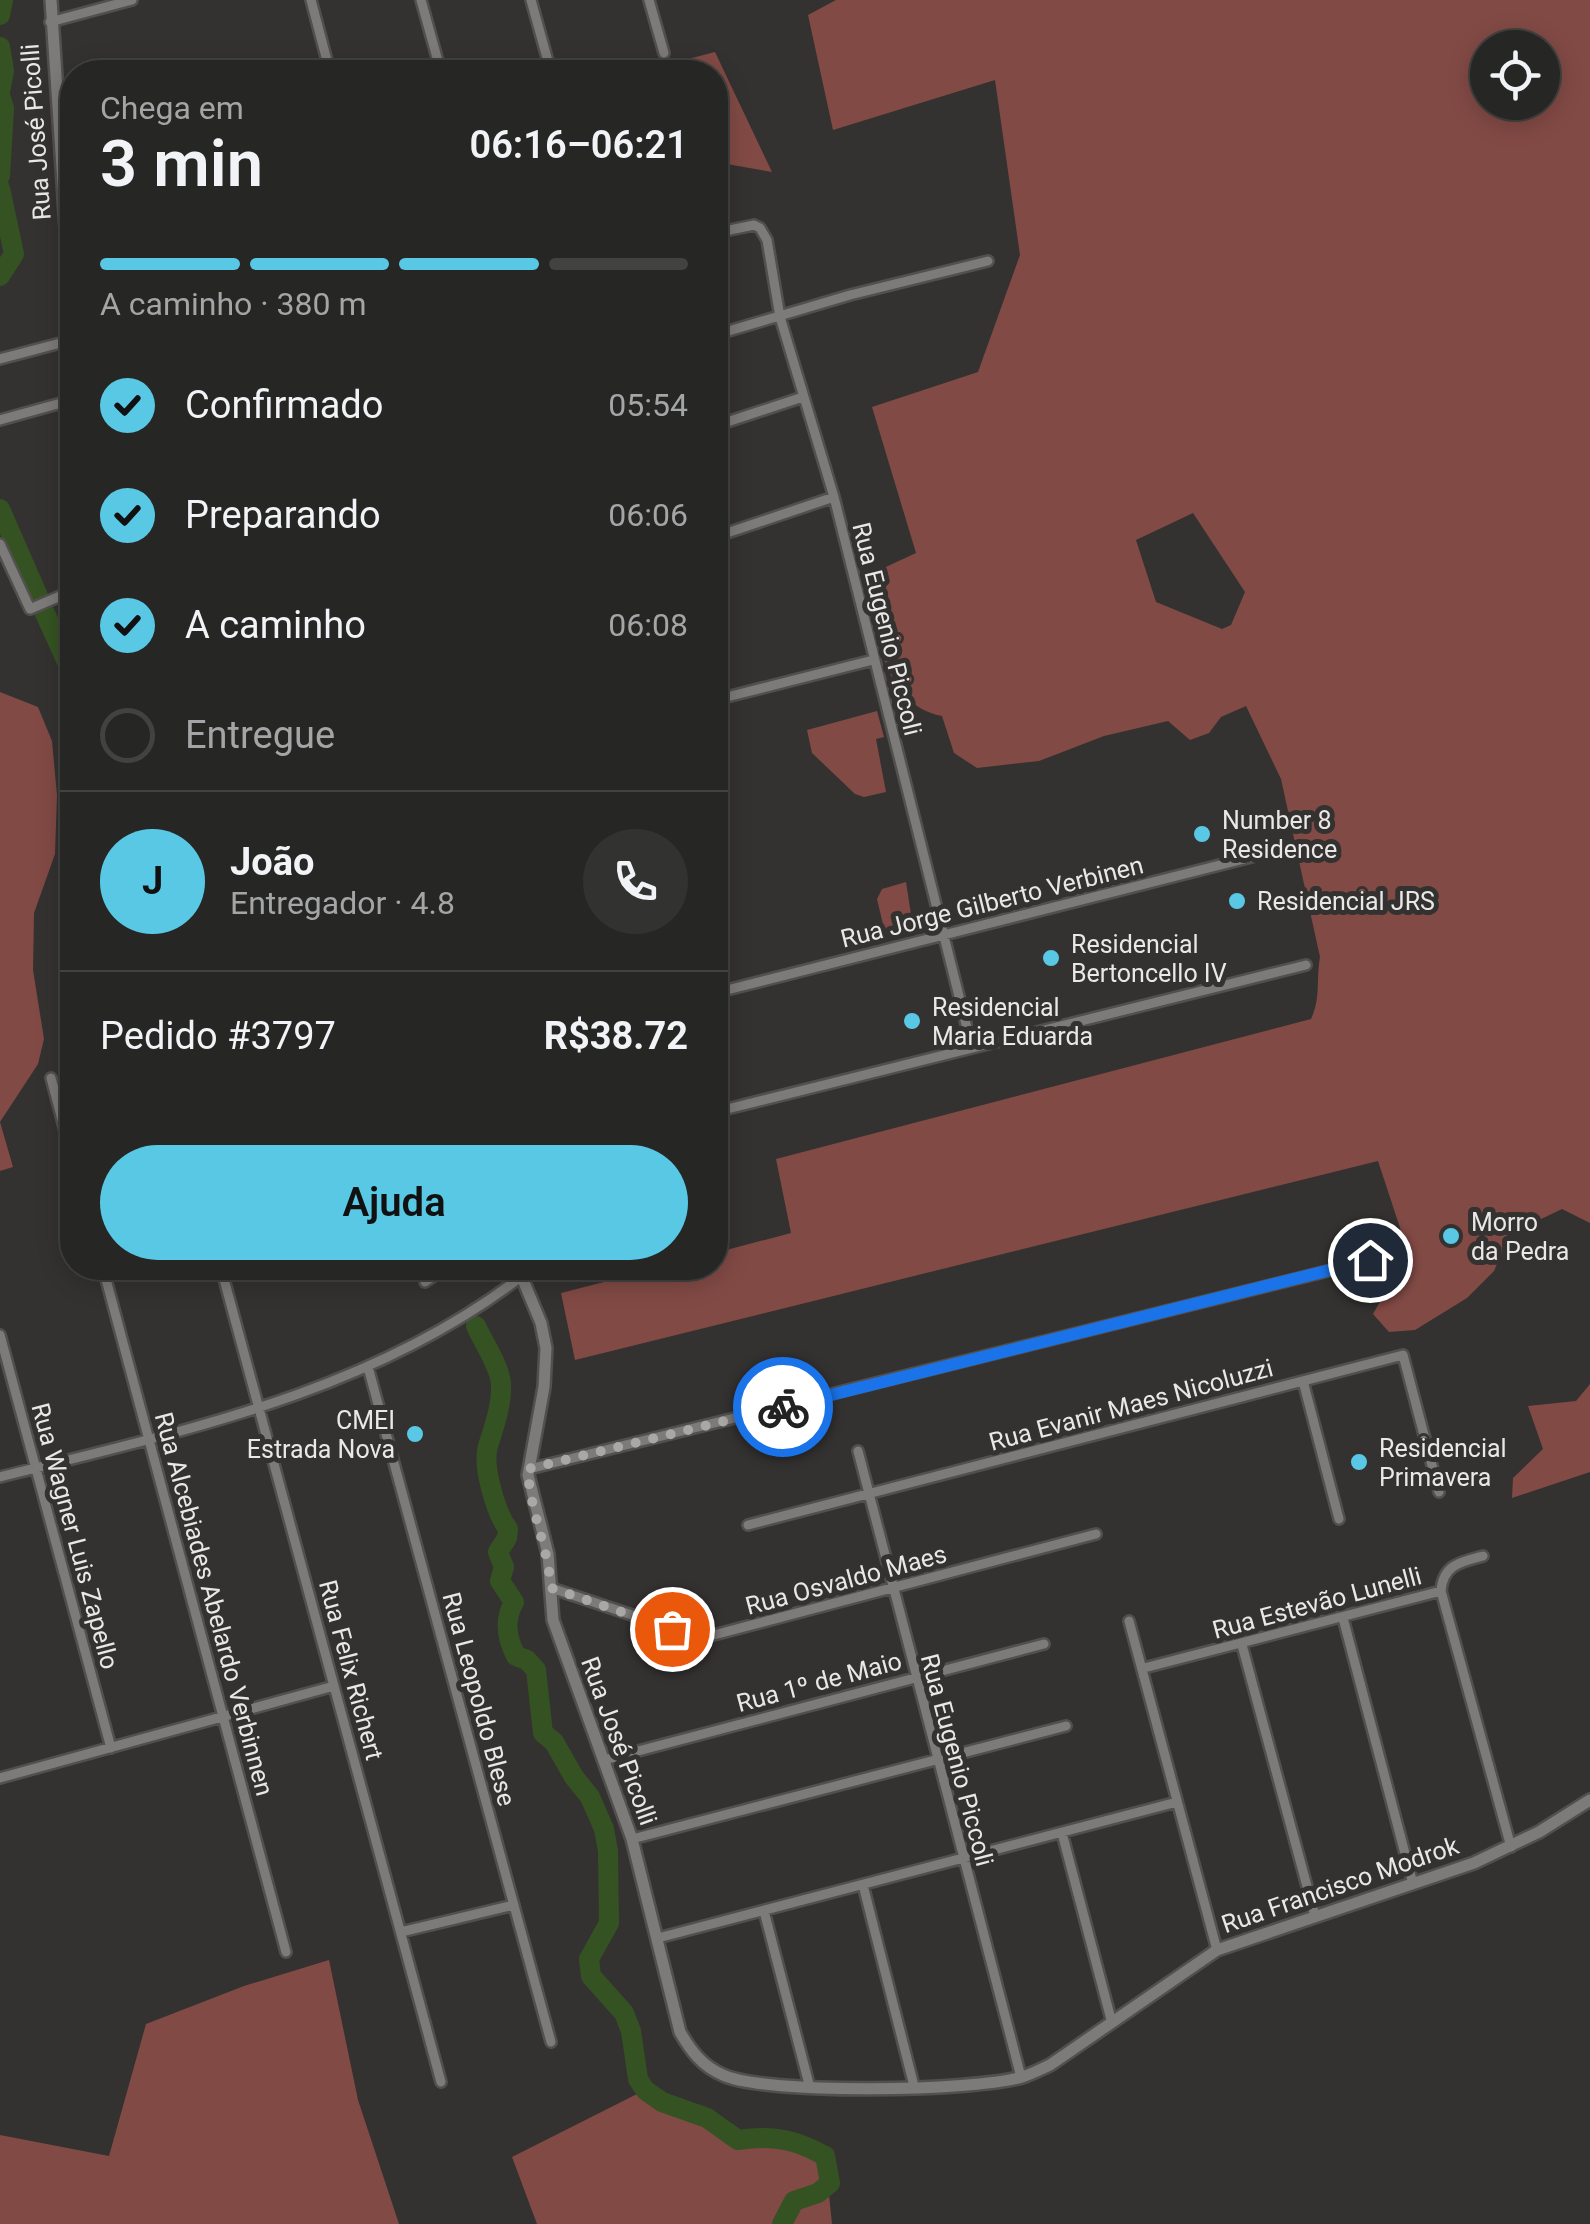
<!DOCTYPE html>
<html lang="pt">
<meta charset="utf-8">
<style>
body{margin:0;font-family:Roboto,sans-serif;background:#323231;color:#f1f3f6;height:100vh;display:flex;flex-direction:column;font-size:38px;white-space:nowrap}
*{box-sizing:border-box;margin:0}
p{font-size:32px;color:#a4a5a6}
.icon{flex:none;width:55px;height:55px;fill:none;stroke:currentColor;stroke-width:2;stroke-linecap:round;stroke-linejoin:round}
.map{position:relative;flex:1;overflow:hidden}
.side{position:absolute;left:60px;top:60px;width:668px;height:1220px;display:flex;flex-direction:column;background:#262624;border-radius:40px;box-shadow:0 5px 25px #0003,0 0 0 2px #424341}
.side>*{flex:none}
.controls{position:absolute;left:1470px;top:30px;display:grid;gap:20px}
.controls a{display:grid;place-items:center;width:90px;height:90px;border-radius:50%;background:#262624;box-shadow:0 5px 25px #0003,0 0 0 2px #424341;font-size:50px}
.pin{position:absolute;display:grid;place-items:center;width:85px;height:85px;color:#fff;margin:-42px;border:5px solid #fff;border-radius:50%;box-shadow:0 2px 10px #0007}
.courier{position:absolute;display:grid;place-items:center;width:100px;height:100px;margin:-50px;border:8px solid #1a73e8;border-radius:50%;background:#fff;color:#222;box-shadow:0 2px 12px #0007}
.headline em{font-style:normal;font-weight:600}
.headline div{display:flex;flex-direction:column-reverse}
.headline{display:flex;align-items:center;justify-content:space-between;height:170px;padding:0 40px}
h1{font-size:65px;font-weight:600;line-height:75px}
.bar{display:grid;grid-template-columns:repeat(4,1fr);gap:15px 10px;align-content:center;height:120px;padding:0 40px}
.bar i{height:12px;border-radius:8px;background:#424341}
.bar .on{background:#59c8e4}
.bar p{grid-column:span 4}
.line{display:flex;align-items:center;gap:25px;padding:0 40px;border-top:2px solid #424341}
.line div{flex:1}
.round{display:grid;place-items:center;flex:none;width:105px;height:105px;border-radius:52px;background:#323231}
ol{padding:0 40px;list-style:none}
li{display:flex;align-items:center;gap:30px;height:110px}
li p{margin-inline-start:auto}
li .icon{padding:10px;border-radius:50%;background:#59c8e4;color:#111;stroke-width:4}
li:last-child{color:#a4a5a6}
li i{width:55px;height:55px;border:5px solid #424341;border-radius:50%}
.button{display:flex;gap:20px;margin-top:auto;padding:20px 40px}
.button a{flex:1;height:115px;border-radius:60px;background:#59c8e4;color:#111;font-size:40px;font-weight:600;line-height:115px;text-align:center}
.map>svg:first-child{display:block}
</style>
<div class="map">
<svg width="1590" height="2224" viewBox="0 0 1590 2224">
<rect width="100%" height="100%" fill="#333230"/>
<path fill="#824a45" fill-rule="evenodd" d="M836 0H1590V1223L1562 1209 1510 1234 1494 1271 1467 1298 1415 1330 1389 1332 1373 1314 1408 1252 1378 1161 575 1360 561 1293 659 1268H715V1253L791 1233 776 1159 1311 1019C1321 998 1316 980 1320 957L1281 779 1246 706 1221 717 1209 733 1190 740 1168 721 1104 736 1039 761 977 768 954 753 942 716C881 704 876 627 864 577L916 553 872 407 978 372 1020 255 995 80 833 130 808 15ZM1488 48H1542V102H1488ZM1193 513 1245 592 1231 625 1222 629 1156 602 1136 540Z
M715 52 772 172 715 162V72H638Z
M0 692 38 707 52 741 57 795 55 854 34 913 33 970 44 1039 38 1064 0 1122 13 1167 0 1171Z
M877 711 884 737 876 739 886 792 864 797 855 794 812 753 807 730Z
M906 882 913 927 909 932 886 937 877 899 882 889Z
M1590 1384V1472L1512 1498 1513 1478 1543 1449 1528 1406 1576 1401Z
M329 1960 358 2100 399 2224H0V2135L109 2156 146 2024 244 1986Z
M645 2090 662 2102 707 2118 738 2140C772 2135 795 2139 825 2156L832 2224H537L512 2157Z"/>
<g fill="none" stroke-linecap="round" stroke-linejoin="round">
<path stroke="#355322" stroke-width="20" d="M0 15 3 0
M0 47 4 71 0 92
M0 96 4 108 0 176
M0 188 14 254 0 276
M0 509 38 596
M43 609 72 673
M476 1326C483 1342 500 1366 501 1384 502 1405 494 1427 488 1446 482 1466 496 1513 508 1529L507 1538 498 1552 504 1567 500 1581 514 1602C504 1620 506 1637 516 1656L527 1660 536 1670 543 1733 554 1742 574 1777 590 1797 604 1829 608 1851 609 1923 589 1959 591 1976 624 2013 631 2031 638 2079 645 2090 662 2102 707 2118 738 2140C772 2135 795 2139 825 2156L830 2183 818 2193 794 2201 782 2224"/>
<g stroke="#51504e" stroke-width="14">
<path id="minor" d="M311 0 330 72
M421 0 441 72
M531 0 551 72
M649 0 664 53
M50 22 132 0
M715 233 754 225 760 228 767 240 780 317 834 497 972 1048
M715 335 850 295 988 261
M0 359 72 340
M0 420 72 400
M715 426 803 397
M715 537 834 497
M0 544 30 609 72 591
M715 700 873 660
M715 993 1279 850
M51 1078 72 1157
M715 1112 1306 965
M103 1268 286 1952
M221 1268 441 2082
M425 1282 446 1268
M0 1335 111 1748
M368 1367 551 2042
M1303 1381 1339 1519
M858 1451 1021 2077
M529 1469 1396 1254
M0 1477C182 1431 370 1393 522 1276
M748 1525 1403 1355 1439 1492
M551 1588 692 1635 710 1636 1096 1534
M1441 1591 1511 1847
M1343 1618 1413 1884
M1129 1621 1217 1950
M1242 1645 1315 1916
M1144 1668 1441 1591C1443 1565 1460 1562 1483 1556
M604 1760 1044 1644
M0 1778 334 1686
M1062 1833 1112 2023
M632 1839 1066 1726
M863 1885 914 2086
M764 1911 810 2088
M401 1932 514 1905
M658 1938 1177 1802"/>
</g>
<g stroke="#51504e" stroke-width="16">
<path id="tertiary" d="M51 0 72 320
M518 1268 541 1323 546 1348 544 1387 528 1475 548 1554 553 1620 632 1839 680 2032C691 2051 702 2066 723 2075 766 2095 974 2091 1022 2077 1032 2074 1041 2069 1050 2065L1217 1950 1474 1863 1539 1832 1590 1800"/>
</g>
<use href="#minor" stroke="#7d7b79" stroke-width="9"/>
<use href="#tertiary" stroke="#7d7b79" stroke-width="11"/>
</g>
<g fill="none" stroke-linecap="round" stroke-linejoin="round">
<path stroke="#a9a8a6" stroke-width="10" stroke-dasharray="0 18" d="M672 1629 551 1588C548 1546 529 1509 528 1469L783 1407"/>
<path stroke="#1a73e8" stroke-width="12" d="M783 1407 1370 1260"/>
</g>
<g fill="#59c8e4" stroke="#333230" stroke-width="4">
<circle cx="1202" cy="834" r="10"/>
<circle cx="1237" cy="901" r="10"/>
<circle cx="1051" cy="958" r="10"/>
<circle cx="912" cy="1021" r="10"/>
<circle cx="1451" cy="1236" r="10"/>
<circle cx="415" cy="1434" r="10"/>
<circle cx="1359" cy="1462" r="10"/>
</g>
<g text-anchor="middle" dominant-baseline="central" stroke-width="10" stroke-linejoin="round" paint-order="stroke">
<g font-size="25" fill="#e9e8e6" stroke="#333230">
<text transform="translate(36 132) rotate(-94)">Rua José Picolli</text>
<text transform="translate(887 629) rotate(76)">Rua Eugenio Piccoli</text>
<text transform="translate(992 902) rotate(-14)">Rua Jorge Gilberto Verbinen</text>
<text transform="translate(1131 1405) rotate(-15)">Rua Evanir Maes Nicoluzzi</text>
<text transform="translate(75 1536) rotate(75)">Rua Wagner Luis Zapello</text>
<text transform="translate(846 1580) rotate(-15)">Rua Osvaldo Maes</text>
<text transform="translate(1317 1603) rotate(-15)">Rua Estevão Lunelli</text>
<text transform="translate(214 1604) rotate(75)">Rua Alcebiades Abelardo Verbinnen</text>
<text transform="translate(351 1670) rotate(75)">Rua Felix Richert</text>
<text transform="translate(819 1682) rotate(-15)">Rua 1º de Maio</text>
<text transform="translate(479 1699) rotate(75)">Rua Leopoldo Blese</text>
<text transform="translate(619 1741) rotate(70)">Rua José Picolli</text>
<text transform="translate(957 1760) rotate(75)">Rua Eugenio Piccoli</text>
<text transform="translate(1340 1885) rotate(-19)">Rua Francisco Modrok</text>
</g>
<g font-size="25" fill="#e9e8e6" stroke="#333230" text-anchor="start">
<text x="1222" y="820">Number 8<tspan x="1222" dy="29">Residence</tspan></text>
<text x="1257" y="901">Residencial JRS</text>
<text x="1071" y="944">Residencial<tspan x="1071" dy="29">Bertoncello IV</tspan></text>
<text x="932" y="1007">Residencial<tspan x="932" dy="29">Maria Eduarda</tspan></text>
<text x="1471" y="1222">Morro<tspan x="1471" dy="29">da Pedra</tspan></text>
<text x="395" y="1420" text-anchor="end">CMEI<tspan x="395" dy="29">Estrada Nova</tspan></text>
<text x="1379" y="1448">Residencial<tspan x="1379" dy="29">Primavera</tspan></text>
</g>
</g>
</svg>
<div class="controls">
<a><svg class="icon" aria-label="locate" viewBox="0 0 24 24"><circle cx="12" cy="12" r="6"/><path d="M12 2v4M12 18v4M2 12h4M18 12h4"/></svg></a>
</div>
<div class="pin" style="left:672px;top:1629px;background:#ea580c"><svg class="icon" aria-label="bag" viewBox="0 0 24 24"><path d="M5 8h14l-1 12H6zM9 8a3 3 0 0 1 6 0"/></svg></div>
<div class="pin" style="left:1370px;top:1260px;background:#1f2937"><svg class="icon" aria-label="home" viewBox="0 0 24 24"><path d="M3 11l9-7 9 7M6 9v11h12V9"/></svg></div>
<div class="courier" style="left:783px;top:1407px"><svg class="icon" aria-label="bike" viewBox="0 0 24 24"><circle cx="6" cy="16" r="4"/><circle cx="18" cy="16" r="4"/><path d="M6 16l4-8h5l3 8M10 8l3 8H6M13 5h3"/></svg></div>
<section class="side">
<div class="headline"><div><h1>3 min</h1><p>Chega em</p></div><em>06:16–06:21</em></div>
<div class="bar"><i class="on"></i><i class="on"></i><i class="on"></i><i></i><p>A caminho · 380 m</p></div>
<ol>
<li><svg class="icon" aria-label="check" viewBox="0 0 24 24"><path d="M5 12l5 5 9-10"/></svg>Confirmado<p>05:54</p></li>
<li><svg class="icon" aria-label="check" viewBox="0 0 24 24"><path d="M5 12l5 5 9-10"/></svg>Preparando<p>06:06</p></li>
<li><svg class="icon" aria-label="check" viewBox="0 0 24 24"><path d="M5 12l5 5 9-10"/></svg>A caminho<p>06:08</p></li>
<li><i></i>Entregue</li>
</ol>
<div class="line" style="height:180px"><b class="round" style="background:#59c8e4;color:#111">J</b><div><b>João</b><p>Entregador · 4.8</p></div><a class="round"><svg class="icon" aria-label="phone" viewBox="0 0 24 24"><path d="M5 4h4l2 5-3 2q2 4 5 5l2-3 5 2v4C11 20 4 13 5 4z"/></svg></a></div>
<div class="line" style="height:130px"><div>Pedido #3797</div><b>R$38.72</b></div>
<div class="button"><a>Ajuda</a></div>
</section>
</div>
